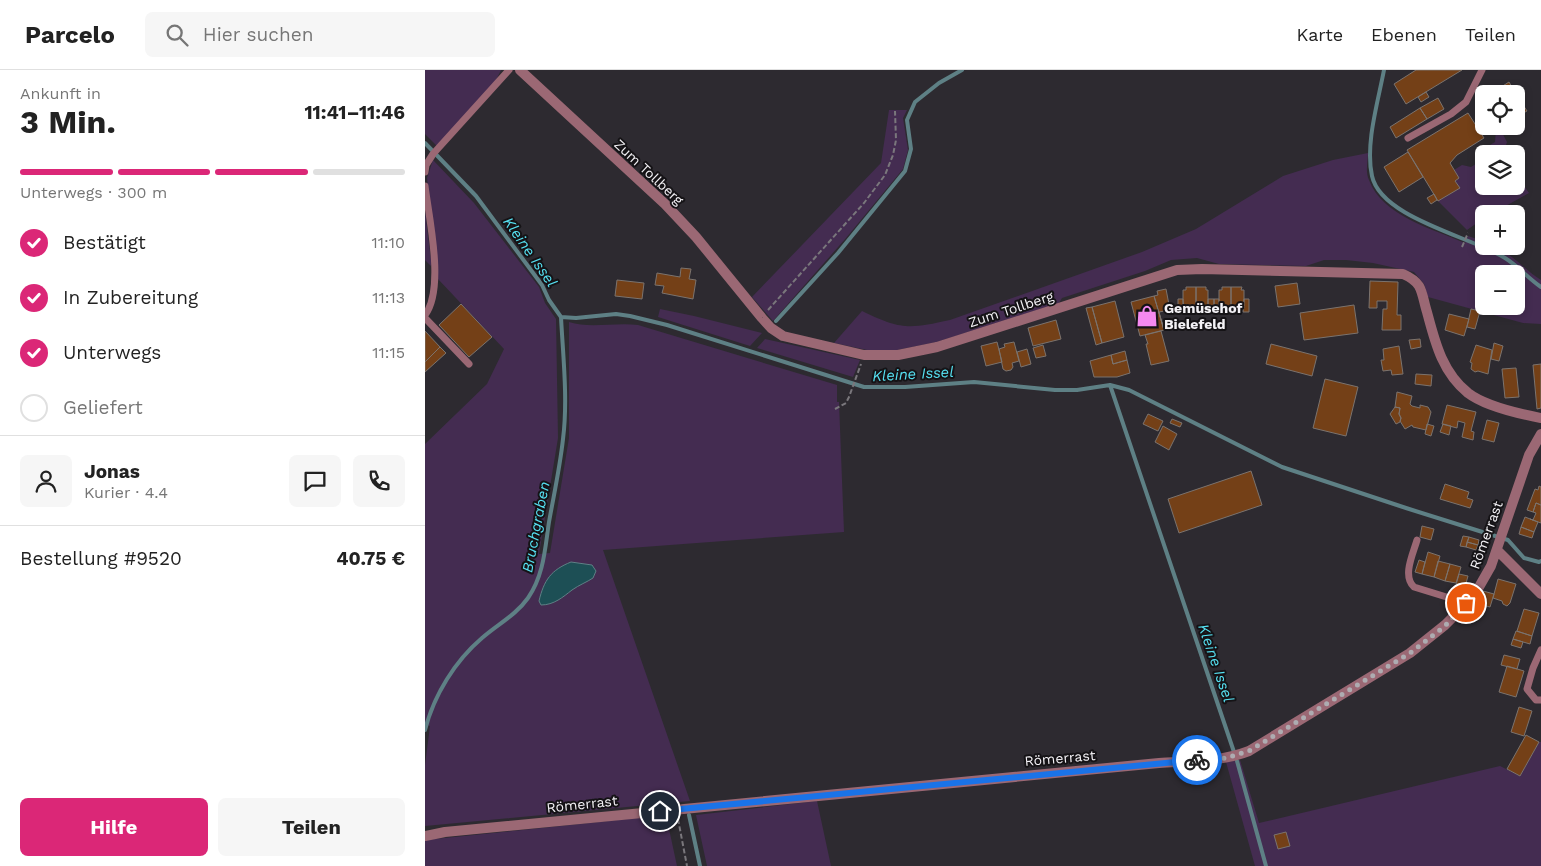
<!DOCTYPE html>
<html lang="de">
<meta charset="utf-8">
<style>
body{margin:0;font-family:"Work Sans",sans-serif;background:#f6f6f6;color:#222;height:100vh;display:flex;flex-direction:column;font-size:19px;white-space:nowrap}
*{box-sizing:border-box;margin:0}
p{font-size:16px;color:#767676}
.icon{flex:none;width:28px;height:28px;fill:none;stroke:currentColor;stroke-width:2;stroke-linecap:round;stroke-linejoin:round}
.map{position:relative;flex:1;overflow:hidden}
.drawer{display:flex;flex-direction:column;background:#fff;width:425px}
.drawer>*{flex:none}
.buttons{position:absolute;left:1050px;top:15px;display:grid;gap:10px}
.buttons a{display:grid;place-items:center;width:50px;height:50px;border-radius:8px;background:#fff;box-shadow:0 2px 8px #0003;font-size:25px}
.pin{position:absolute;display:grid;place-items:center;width:42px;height:42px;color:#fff;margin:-21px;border:2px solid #fff;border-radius:50%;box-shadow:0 1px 5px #0007}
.courier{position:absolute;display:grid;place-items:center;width:50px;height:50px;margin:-25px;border:4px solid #1a73e8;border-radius:50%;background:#fff;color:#222;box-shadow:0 1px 6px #0007}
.summary em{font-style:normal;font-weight:700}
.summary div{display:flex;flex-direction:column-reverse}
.summary{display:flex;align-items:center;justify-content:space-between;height:85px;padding:0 20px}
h1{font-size:32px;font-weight:700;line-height:38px}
.bar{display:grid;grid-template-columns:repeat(4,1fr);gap:8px 5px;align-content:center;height:60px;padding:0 20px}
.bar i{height:6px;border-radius:4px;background:#e0e0e0}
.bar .active{background:#db2777}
.bar p{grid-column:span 4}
.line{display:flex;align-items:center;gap:12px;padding:0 20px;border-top:1px solid #e0e0e0}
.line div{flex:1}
.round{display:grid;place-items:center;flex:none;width:52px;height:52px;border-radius:8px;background:#f6f6f6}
ol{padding:0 20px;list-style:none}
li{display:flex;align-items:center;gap:15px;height:55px}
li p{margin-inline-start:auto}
li .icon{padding:5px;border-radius:50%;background:#db2777;color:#fff;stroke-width:4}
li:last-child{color:#767676}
li i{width:28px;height:28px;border:2px solid #e0e0e0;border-radius:50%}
.button{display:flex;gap:10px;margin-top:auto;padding:10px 20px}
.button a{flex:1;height:58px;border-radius:8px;background:#db2777;color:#fff;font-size:20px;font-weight:700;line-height:58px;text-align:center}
.button a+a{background:#f6f6f6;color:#222}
header{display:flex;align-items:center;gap:30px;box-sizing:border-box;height:70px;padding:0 25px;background:#fff;border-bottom:1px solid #e0e0e0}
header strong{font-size:24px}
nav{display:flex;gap:28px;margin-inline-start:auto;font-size:18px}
.search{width:350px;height:45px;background:#f6f6f6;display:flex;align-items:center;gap:12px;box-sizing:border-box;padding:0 18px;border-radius:8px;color:#767676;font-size:19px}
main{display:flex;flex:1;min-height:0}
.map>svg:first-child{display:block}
</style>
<header>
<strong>Parcelo</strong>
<div class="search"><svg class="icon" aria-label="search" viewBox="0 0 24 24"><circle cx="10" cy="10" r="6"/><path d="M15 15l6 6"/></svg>Hier suchen</div>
<nav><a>Karte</a><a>Ebenen</a><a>Teilen</a></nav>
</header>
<main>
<section class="drawer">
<div class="summary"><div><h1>3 Min.</h1><p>Ankunft in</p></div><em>11:41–11:46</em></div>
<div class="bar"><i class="active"></i><i class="active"></i><i class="active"></i><i></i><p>Unterwegs · 300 m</p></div>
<ol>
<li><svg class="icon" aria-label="check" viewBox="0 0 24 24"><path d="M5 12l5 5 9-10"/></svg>Bestätigt<p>11:10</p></li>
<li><svg class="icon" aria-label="check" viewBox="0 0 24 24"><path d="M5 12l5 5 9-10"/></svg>In Zubereitung<p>11:13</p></li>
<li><svg class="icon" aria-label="check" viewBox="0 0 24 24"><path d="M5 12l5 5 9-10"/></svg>Unterwegs<p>11:15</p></li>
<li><i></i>Geliefert</li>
</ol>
<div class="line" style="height:90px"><a class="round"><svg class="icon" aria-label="person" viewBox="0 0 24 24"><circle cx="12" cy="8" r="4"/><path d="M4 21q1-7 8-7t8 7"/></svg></a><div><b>Jonas</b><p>Kurier · 4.4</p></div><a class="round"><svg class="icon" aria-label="chat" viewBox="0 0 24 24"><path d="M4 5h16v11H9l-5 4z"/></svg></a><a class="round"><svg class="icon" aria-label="phone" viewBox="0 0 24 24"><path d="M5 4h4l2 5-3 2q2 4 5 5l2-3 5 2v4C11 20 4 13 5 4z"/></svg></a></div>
<div class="line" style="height:65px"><div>Bestellung #9520</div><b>40.75 €</b></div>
<div class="button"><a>Hilfe</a><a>Teilen</a></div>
</section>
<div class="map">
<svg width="1116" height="796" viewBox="0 0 1116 796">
<rect width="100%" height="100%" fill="#2d2a30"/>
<path fill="#442c51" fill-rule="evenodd" d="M0 0H76L70 12 12 76 0 64Z
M464 40H482L478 48 483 80 478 99 421 168 348 251 327 227 456 93Z
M1075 59 1082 72 1078 84H1060V78L1070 72 1071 60Z
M943 83C943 91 940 102 944 110 957 146 1008 159 1040 173L1043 166 1058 171 1059 176C1083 176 1097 199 1116 210V254L1098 253 1003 227 999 214 989 202 948 193 921 190H899L881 196 794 194 772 188 746 190 720 201 637 228 634 233 512 272 467 281 442 280 409 273 437 241C476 260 484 259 525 250L717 182 771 159 858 106 908 90ZM1059 204H1091V236H1059Z
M1059 89V116H1091V105L1104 123 1066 144H1059V148L1042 160 1013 131 1034 118 1030 111 1034 108 1029 100 1037 95 1046 97Z
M8 90 49 133 114 217 120 233 131 249 133 368 114 484 125 483 144 368V252C165 259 190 252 213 255L412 315V332H414L419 462 178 480 265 731 0 756V695L5 656 0 654V374L62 314 79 279 13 209 2 108Z
M0 141 6 190V196L0 190Z
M235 239 269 246 337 263 325 276 233 247Z
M340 269 435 290 428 307 332 278Z
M1114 672H1116V796H830L801 692 815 690 834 753 1075 696 1095 706Z
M392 731 406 796H282L271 745Z
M241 745 252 796H0V770Z"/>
<path fill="#1d4f55" stroke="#5e8085" d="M146 492 167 495 171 501 168 508C162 512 154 515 147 520 138 527 129 535 116 535L114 531C119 510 126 500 146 492Z"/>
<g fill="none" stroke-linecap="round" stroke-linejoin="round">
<path stroke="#5e8085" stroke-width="4" d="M959 0C953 32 940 74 947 106 956 148 1047 167 1080 188 1093 196 1103 208 1116 217
M0 73 51 126 117 215 124 230 136 247 151 248 191 244 205 246 242 255 439 317H480L549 312 630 320H652L685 315 809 682
M351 251 413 183 480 101 486 79 482 50 490 32 514 13 537 0
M685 315 704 320 857 397 981 438 1083 470 1099 488 1114 492 1116 491
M0 660C9 625 30 591 57 568 73 554 91 545 103 528 119 505 120 478 124 452 129 424 135 397 138 369 143 330 138 286 136 247
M812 691 841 796
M264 745 275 796"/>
</g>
<path fill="#744017" stroke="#7b736e" d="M991 0H1037L981 34 969 14Z
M1084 12 1091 24H1063L1073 19Z
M1001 22 1004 27 996 32 993 27Z
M1091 24 1102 41 1091 47Z
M1013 28 1019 39 1002 49 995 38Z
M995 38 1002 49 971 68 965 57Z
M1043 43 1059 68 1032 85 1025 93 1034 108 1030 111 1035 118 1013 131 982 80Z
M983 82 998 107 974 122 959 97Z
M1009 124 1012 130 1006 134 1002 128Z
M256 198 266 199 264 209 271 210 268 229 237 223 239 216 230 215 232 203 255 207Z
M192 210 219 213 217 229 190 226Z
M945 211 973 212 972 245H976V260H957L958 239H962V231H952V238H944Z
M872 213 875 234 853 237 850 216Z
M761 217H771V238L758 237V220H761Z
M771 217H781V220H783V238H771Z
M797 217H806V238H794V220H797Z
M806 217H817L816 220H819V238H806Z
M741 219 745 240 734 242 739 260 729 226 733 225 732 221Z
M729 226 739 260 715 266 706 232Z
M753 229H758L759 242H753Z
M783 229H789V242H783Z
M789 229H794V242H789Z
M819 229H824V242H818Z
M690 231 699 267 677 273 667 237Z
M36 234 67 267 44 287 14 255Z
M929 235 933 263 879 270 875 243Z
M667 237 677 273 671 275 661 238Z
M1046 239 1055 241 1050 259 1042 257Z
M1024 244 1044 249 1039 266 1020 260Z
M631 250 636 269 608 276 603 258Z
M0 261 15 277 0 292Z
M736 261 744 291 726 295 721 274H723L720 265Z
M995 269 996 277 986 279 984 270Z
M572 272 577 292 561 296 556 276Z
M589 272 594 291 587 293 588 297 586 300 581 301 578 299 574 279 580 277 579 274Z
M1069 273 1078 276 1074 291 1066 289Z
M846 274 892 286 887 306 841 294Z
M618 275 621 286 611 288 608 278Z
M1051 275 1067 280 1063 304 1053 301 1050 302 1046 299 1047 293 1045 292Z
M974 276 978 304 967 305 966 300 958 301 956 290H959L958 279Z
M15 277 21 283 0 302V292Z
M602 279 606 294 596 297 592 282Z
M700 281 702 290 688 294 686 285Z
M686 285 688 294 702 290 705 303 692 307H669L665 291Z
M1116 294V338L1112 339 1108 295Z
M1091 298 1094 327 1080 328 1077 299Z
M991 304 1007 305 1006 316 990 314Z
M900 309 933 317 921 366 888 358Z
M972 322 987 326 985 334 987 336 995 338V335L1003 337 1006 342 1001 360 988 357 987 355 980 359 975 351 976 348 974 344 975 338 970 337Z
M1022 335 1051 342 1046 361 1049 362 1048 370 1037 367 1040 353 1033 351 1032 358 1017 354Z
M970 337 975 338 974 344 976 348 975 352 971 354 965 344Z
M723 344 738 351 733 361 718 354Z
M747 349 757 353 755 357 745 353Z
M1062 350 1074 353 1069 372 1057 369Z
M1002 354 1009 356 1006 366 1000 364Z
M1018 354 1026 356 1024 365 1015 362Z
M738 356 752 364 744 380 730 372Z
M826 401 837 435 754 463 743 429Z
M1020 414 1044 422 1042 428 1048 430 1045 438 1015 429Z
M1114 416 1116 417V435L1111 433 1108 442 1102 440 1110 419 1113 420Z
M1111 433 1116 435V453L1105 449 1108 450 1111 443 1108 442Z
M1100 447 1113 452 1109 462 1096 457Z
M997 456 1009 459 1006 470 995 467Z
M1096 457 1109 462 1107 468 1094 464Z
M1038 466 1044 467 1041 477 1035 476Z
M1044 467 1054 470 1053 475 1042 472Z
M1042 472 1053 475 1051 480 1041 477Z
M1003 482 1015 486 1009 507 997 504Z
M994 490 1000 492 997 504 990 502Z
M1013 491 1025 494 1020 511 1009 507Z
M1025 494 1036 497 1031 513 1020 511Z
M1034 504 1043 506 1040 517 1031 515Z
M1073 509 1091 514 1085 533 1082 536 1078 534 1077 531 1068 528Z
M1058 521 1069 524 1065 537 1054 534Z
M1099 539 1114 543 1107 566 1092 561Z
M1091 561 1107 566 1105 574 1088 569Z
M1088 569 1098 572 1096 578 1086 575Z
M1079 585 1095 589 1092 599 1076 595Z
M1082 596 1099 601 1091 627 1074 622Z
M1094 637 1107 641 1099 666 1086 662Z
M1101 665 1114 672 1095 706 1082 699Z
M861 762 865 776 853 779 849 765Z"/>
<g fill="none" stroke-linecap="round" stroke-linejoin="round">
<path stroke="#7a777c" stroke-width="2" stroke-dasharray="5 2.5" stroke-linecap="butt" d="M1037 177 1043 163
M343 240 439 133 460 105 468 85 471 70 470 41
M410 339 421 333 424 327 436 294
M253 749 262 796"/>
<path stroke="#9b6874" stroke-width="7" d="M983 68 1026 44 1041 32 1057 0
M0 102 1 95 8 84 84 0
M0 116C4 148 20 219 0 245
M0 248 44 294
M992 470C988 484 977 506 989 517L1041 533
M1116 580 1108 598 1102 619 1111 630H1116"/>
<path stroke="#9b6874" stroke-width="10" d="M95 0 240 134 271 167 337 248 346 258 358 266 439 285H473L512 277 752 200 777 199 978 204C985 207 990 210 994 216 998 223 999 233 1002 242 1010 272 1017 302 1043 323 1060 336 1095 344 1116 348
M1072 480 1116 524
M0 766 20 762 734 693C764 691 796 692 824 681L985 583 1020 555 1037 538 1054 517 1066 496 1104 385 1116 364"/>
</g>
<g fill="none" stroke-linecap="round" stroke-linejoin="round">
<path stroke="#aeacb1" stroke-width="5" stroke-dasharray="0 9" d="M772 690 801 688 824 681 985 583 1020 556 1041 533"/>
<path stroke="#1a73e8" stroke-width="6" d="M235 741 772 690"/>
</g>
<defs>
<g id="shop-bare" transform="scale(1.725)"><path d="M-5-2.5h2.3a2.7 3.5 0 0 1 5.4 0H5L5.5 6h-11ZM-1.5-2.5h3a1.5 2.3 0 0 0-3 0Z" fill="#f589ef" stroke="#151316" stroke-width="2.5" paint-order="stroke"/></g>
</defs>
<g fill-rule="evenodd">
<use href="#shop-bare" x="722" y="246"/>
</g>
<g text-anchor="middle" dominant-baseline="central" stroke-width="4" stroke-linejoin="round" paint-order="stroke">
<g font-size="14" fill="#f4f2f6" stroke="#151316">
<text transform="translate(224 102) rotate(43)">Zum Tollberg</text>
<text transform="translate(586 239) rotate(-18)">Zum Tollberg</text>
<text transform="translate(1061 465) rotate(-70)">Römerrast</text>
<text transform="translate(635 688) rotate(-5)">Römerrast</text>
<text transform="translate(157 734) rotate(-6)">Römerrast</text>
</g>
<g font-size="14" font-weight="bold" fill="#f4f2f6" stroke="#151316" text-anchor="start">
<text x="739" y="238">Gemüsehof<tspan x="739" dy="16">Bielefeld</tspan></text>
</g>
<g font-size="15" font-style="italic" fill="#56e0f1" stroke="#151316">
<text transform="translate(105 182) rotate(55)">Kleine Issel</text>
<text transform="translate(488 304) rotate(-3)">Kleine Issel</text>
<text transform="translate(111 457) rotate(-79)">Bruchgraben</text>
<text transform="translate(791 593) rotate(71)">Kleine Issel</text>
</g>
</g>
</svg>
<div class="buttons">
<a><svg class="icon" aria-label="locate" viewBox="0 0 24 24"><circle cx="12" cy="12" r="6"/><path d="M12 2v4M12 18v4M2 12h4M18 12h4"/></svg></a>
<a><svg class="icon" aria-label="layers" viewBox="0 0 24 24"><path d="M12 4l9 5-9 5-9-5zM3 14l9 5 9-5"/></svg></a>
<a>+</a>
<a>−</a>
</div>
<div class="pin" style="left:1041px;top:533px;background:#ea580c"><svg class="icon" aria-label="bag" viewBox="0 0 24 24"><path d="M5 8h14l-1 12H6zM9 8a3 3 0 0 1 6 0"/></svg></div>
<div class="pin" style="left:235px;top:741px;background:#1f2937"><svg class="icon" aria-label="home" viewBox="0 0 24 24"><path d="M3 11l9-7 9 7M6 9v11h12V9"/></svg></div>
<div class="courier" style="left:772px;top:690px"><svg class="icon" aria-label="bike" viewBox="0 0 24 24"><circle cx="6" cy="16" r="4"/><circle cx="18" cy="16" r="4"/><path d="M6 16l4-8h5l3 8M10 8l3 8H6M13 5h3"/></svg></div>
</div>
</main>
